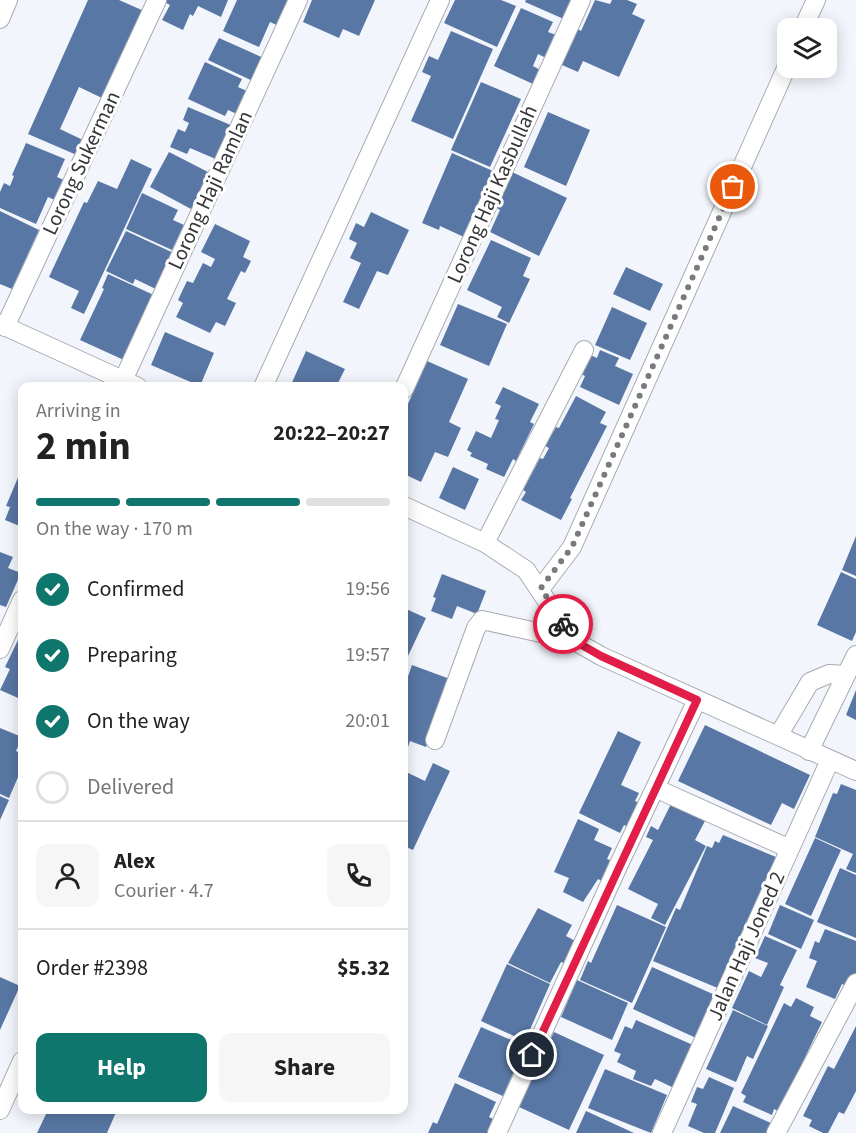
<!DOCTYPE html>
<meta charset="utf-8">
<style>
body{margin:0;font-family:"Source Sans 3",sans-serif;background:#f6f6f6;color:#222;height:100vh;display:flex;flex-direction:column;font-size:22px;white-space:nowrap}
*{box-sizing:border-box;margin:0}
p{font-size:20px;color:#767676}
.icon{flex:none;width:33px;height:33px;fill:none;stroke:currentColor;stroke-width:2;stroke-linecap:round;stroke-linejoin:round}
.map{position:relative;flex:1;overflow:hidden}
.details{position:absolute;left:18px;top:382px;width:390px;height:732px;display:flex;flex-direction:column;background:#fff;border-radius:12px;box-shadow:0 3px 15px #0003}
.details>*{flex:none}
.fabs{position:absolute;left:777px;top:18px;display:grid;gap:12px}
.fabs a{display:grid;place-items:center;width:60px;height:60px;border-radius:12px;background:#fff;box-shadow:0 3px 15px #0003;font-size:30px}
.pin{position:absolute;display:grid;place-items:center;width:51px;height:51px;color:#fff;margin:-26px;border:3px solid #fff;border-radius:50%;box-shadow:0 2px 6px #0007}
.courier{position:absolute;display:grid;place-items:center;width:60px;height:60px;margin:-30px;border:4px solid #e11d48;border-radius:50%;background:#fff;color:#222;box-shadow:0 2px 8px #0007}
.summary em{font-style:normal;font-weight:700}
.summary div{display:flex;flex-direction:column-reverse}
.summary{display:flex;align-items:center;justify-content:space-between;height:102px;padding:0 18px}
h1{font-size:39px;font-weight:700;line-height:45px}
.bar{display:grid;grid-template-columns:repeat(4,1fr);gap:9px 6px;align-content:center;height:72px;padding:0 18px}
.bar i{height:8px;border-radius:4px;background:#e0e0e0}
.bar .on{background:#0f766e}
.bar p{grid-column:span 4}
.line{display:flex;align-items:center;gap:15px;padding:0 18px;border-top:2px solid #e0e0e0}
.line div{flex:1}
.round{display:grid;place-items:center;flex:none;width:63px;height:63px;border-radius:12px;background:#f6f6f6}
ol{padding:0 18px;list-style:none}
li{display:flex;align-items:center;gap:18px;height:66px}
li p{margin-inline-start:auto}
li .icon{padding:6px;border-radius:50%;background:#0f766e;color:#fff;stroke-width:4}
li:last-child{color:#767676}
li i{width:33px;height:33px;border:3px solid #e0e0e0;border-radius:50%}
.action{display:flex;gap:12px;margin-top:auto;padding:12px 18px}
.action a{flex:1;height:69px;border-radius:12px;background:#0f766e;color:#fff;font-size:24px;font-weight:700;line-height:69px;text-align:center}
.action a+a{background:#f6f6f6;color:#222}
.map>svg:first-child{display:block}
</style>
<div class="map">
<svg width="856" height="1133" viewBox="0 0 856 1133">
<rect width="100%" height="100%" fill="#f2f6fc"/>
<path fill="#5977a4" d="M88 0H119L144 11 104 99 79 87 60 129 85 141 79 156 28 134Z
M164 0H228L221 17 198 6 193 16 190 14 183 30 162 20 170 5 164 2Z
M237 0H290L283 28 270 22 259 47 223 31Z
M312 0H375L359 36 343 29 339 38 303 22Z
M455 0H501L516 6 497 47 444 23Z
M526 0H575L566 20 525 2Z
M595 0 610 4 612 0H627L637 4 632 14 645 20 619 77 583 61 578 72 562 65 576 28 581 31Z
M521 8 553 22 548 32 556 35 546 58 538 54 533 66 540 70 533 84 494 66Z
M451 31 493 49 453 139 411 121 431 76 422 72 429 56 438 60Z
M219 38 268 60 257 83 208 60Z
M205 62 242 79 238 87 249 92 239 115 228 110 225 116 188 99Z
M481 82 521 99 490 167 451 150Z
M188 107 233 126 218 160 190 148 187 154 170 147 178 129 185 132 189 123 183 120Z
M548 112 590 130 566 186 524 167Z
M26 143 65 159 57 177 66 181 57 201 48 197 36 224 0 208V192L4 183 10 186 14 176 12 175Z
M169 152 210 173 191 209 150 187Z
M452 153 493 171 464 237 440 226 439 230 422 223Z
M131 159 152 169 84 314 71 308 79 291 49 277 84 202 87 203 98 181 117 189Z
M512 172 567 198 539 256 490 232 500 210 495 207Z
M142 193 178 210 173 220 184 225 172 250 126 229Z
M0 211 39 230 12 289 0 284Z
M371 212 409 230 388 275 377 271 359 309 343 302 361 263 350 258 357 243 349 239 356 223 364 227Z
M215 224 250 241 243 257 251 261 245 273 241 271 227 299 236 303 225 326 216 322 210 333 176 317 183 303 178 300 187 281 193 283 203 263 211 267 215 259 201 252Z
M126 231 178 255 160 291 135 279 133 284 106 271Z
M491 240 531 258 523 276 530 279 509 323 497 317 502 307 467 290Z
M626 267 663 284 650 311 613 294Z
M108 274 156 296 126 361 80 340 104 289 102 288Z
M458 304 507 324 489 366 440 345Z
M612 307 647 323 630 360 595 345Z
M165 332 214 353 200 386 151 365Z
M600 350 619 358 615 366 633 374 619 405 580 387 585 376 579 373 588 354 597 358Z
M306 351 345 369 336 387H290Z
M427 361 468 379 449 422 461 428 448 457 435 452 421 482 404 474V461L408 451 404 449V413Z
M503 387 539 404 530 422 534 424 516 461 513 459 504 477 486 469 488 464 470 456 472 453 467 450 476 431 491 438 499 420 495 419 501 406 495 403Z
M576 396 606 412 600 423 607 426 570 498 572 499 561 520 521 500 526 492 523 490 540 458 543 459 549 448 545 446 556 427 559 428Z
M453 467 479 479 465 510 439 498Z
M22 468V527L5 520 10 507 6 506Z
M856 536V576L842 570Z
M0 552 13 557 8 568 21 573 6 607 0 605Z
M841 572 856 579V632L852 641 817 625Z
M442 574 486 591 477 614 457 606 452 619 431 611 436 598 433 597Z
M404 608 426 618 408 656 404 654Z
M18 640 22 642V690L18 698 0 690 10 669 5 667Z
M412 665 450 679 426 747 410 741 405 756 404 688Z
M856 690V720L846 715Z
M705 725 810 775 794 809 782 803 771 825 678 781Z
M0 728 22 737 16 751 22 754V768L9 798 0 794Z
M618 731 641 742 621 785 639 793 635 801 644 805 632 829 624 825 620 833 579 813Z
M433 763 450 771 413 850 404 846V771L425 781Z
M841 784 856 790V873L846 869 853 854 815 837 833 793 837 794Z
M0 796 9 800 0 820Z
M671 804 705 821 695 840 706 846 665 925 651 918 658 904 628 889 653 840 646 837 651 826 658 830Z
M578 819 599 829 594 840 612 848 607 859 615 862 606 883 598 879 583 902 563 892 569 878 554 872Z
M723 835 776 857 720 989 653 961 676 908 680 910 707 846 712 848 715 841 719 843Z
M815 838 841 850 811 916 785 904Z
M840 868 856 875V938L817 922Z
M617 905 666 927 632 1003 580 980 588 961 591 963Z
M780 905 814 920 801 949 768 934Z
M538 908 572 925 566 936 581 944 571 966 561 962 550 983 508 963Z
M825 929 856 941V975L851 988 842 984 835 999 806 987 817 961 809 958 815 941 819 943Z
M765 936 797 950 780 985 784 987 767 1025 732 1008 749 971 761 977 768 963 755 958Z
M507 964 550 984 525 1041 481 1021Z
M652 967 715 995 696 1038 633 1009Z
M0 977 20 986 0 1030Z
M577 980 628 1003 612 1040 561 1017Z
M796 998 814 1007 810 1016 822 1022 798 1072 804 1075 785 1114 774 1109 772 1115 743 1102 746 1096 741 1093 784 1003 791 1007Z
M733 1010 768 1026 753 1059 747 1056 736 1082 706 1069Z
M636 1020 693 1045 674 1088 655 1079 651 1086 633 1079 636 1071 617 1062 621 1054 614 1051 625 1026 632 1029Z
M856 1026V1091L844 1114 839 1112 828 1133H823L809 1126 812 1120 803 1116 828 1066 834 1069Z
M481 1027 530 1048 523 1062 519 1060 503 1096 458 1077Z
M554 1032 604 1055 569 1130 519 1107Z
M605 1069 667 1095 651 1133 588 1108Z
M709 1077 734 1088 715 1133H704L688 1126 697 1104 691 1102 697 1087 703 1089Z
M455 1083 496 1102 489 1117 495 1120 489 1133H428L433 1122 437 1124Z
M733 1106 773 1124 769 1133H720Z
M48 1110H117L107 1133H37Z
M586 1111 634 1133H576Z"/>
<g fill="none" stroke-linecap="round" stroke-linejoin="round">
<g stroke="#a8abb1" stroke-width="20">
<path id="street" d="M0 19 8 0
M803 28 816 0
M0 324 138 387
M5 327 157 0
M120 387 298 0
M263 387 440 0
M404 389 581 0
M404 506 485 543 526 570 573 640 601 656 856 771
M485 543 584 350
M541 588 572 547 788 64
M0 649 22 600
M778 736 810 682 829 674 846 675 856 655
M435 740 476 628 482 620 573 640
M809 751 846 675
M655 788 790 849
M0 1110 22 1061
M497 1133 619 864 697 700
M662 1133 830 760
M776 1133 856 983"/>
</g>
<use href="#street" stroke="#fff" stroke-width="18"/>
</g>
<g fill="none" stroke-linecap="round" stroke-linejoin="round">
<path stroke="#787a7d" stroke-width="6" stroke-dasharray="0 10.8" d="M563 624 541 588 572 547 733 187"/>
<path stroke="#e11d48" stroke-width="8" d="M532 1055 697 700 601 656 573 640 563 624"/>
</g>
<g text-anchor="middle" dominant-baseline="central" stroke-width="6" stroke-linejoin="round" paint-order="stroke">
<g font-size="21" fill="#363739" stroke="#fff">
<text transform="translate(81 163) rotate(-65)">Lorong Sukerman</text>
<text transform="translate(210 190) rotate(-65)">Lorong Haji Ramlan</text>
<text transform="translate(492 194) rotate(-66)">Lorong Haji Kasbullah</text>
<text transform="translate(746 946) rotate(-66)">Jalan Haji Joned 2</text>
</g>
</g>
</svg>
<div class="fabs">
<a><svg class="icon" aria-label="layers" viewBox="0 0 24 24"><path d="M12 4l9 5-9 5-9-5zM3 14l9 5 9-5"/></svg></a>
</div>
<div class="pin" style="left:733px;top:187px;background:#ea580c"><svg class="icon" aria-label="bag" viewBox="0 0 24 24"><path d="M5 8h14l-1 12H6zM9 8a3 3 0 0 1 6 0"/></svg></div>
<div class="pin" style="left:532px;top:1055px;background:#1f2937"><svg class="icon" aria-label="home" viewBox="0 0 24 24"><path d="M3 11l9-7 9 7M6 9v11h12V9"/></svg></div>
<div class="courier" style="left:563px;top:624px"><svg class="icon" aria-label="bike" viewBox="0 0 24 24"><circle cx="6" cy="16" r="4"/><circle cx="18" cy="16" r="4"/><path d="M6 16l4-8h5l3 8M10 8l3 8H6M13 5h3"/></svg></div>
<section class="details">
<div class="summary"><div><h1>2 min</h1><p>Arriving in</p></div><em>20:22–20:27</em></div>
<div class="bar"><i class="on"></i><i class="on"></i><i class="on"></i><i></i><p>On the way · 170 m</p></div>
<ol>
<li><svg class="icon" aria-label="check" viewBox="0 0 24 24"><path d="M5 12l5 5 9-10"/></svg>Confirmed<p>19:56</p></li>
<li><svg class="icon" aria-label="check" viewBox="0 0 24 24"><path d="M5 12l5 5 9-10"/></svg>Preparing<p>19:57</p></li>
<li><svg class="icon" aria-label="check" viewBox="0 0 24 24"><path d="M5 12l5 5 9-10"/></svg>On the way<p>20:01</p></li>
<li><i></i>Delivered</li>
</ol>
<div class="line" style="height:108px"><a class="round"><svg class="icon" aria-label="person" viewBox="0 0 24 24"><circle cx="12" cy="8" r="4"/><path d="M4 21q1-7 8-7t8 7"/></svg></a><div><b>Alex</b><p>Courier · 4.7</p></div><a class="round"><svg class="icon" aria-label="phone" viewBox="0 0 24 24"><path d="M5 4h4l2 5-3 2q2 4 5 5l2-3 5 2v4C11 20 4 13 5 4z"/></svg></a></div>
<div class="line" style="height:78px"><div>Order #2398</div><b>$5.32</b></div>
<div class="action"><a>Help</a><a>Share</a></div>
</section>
</div>
